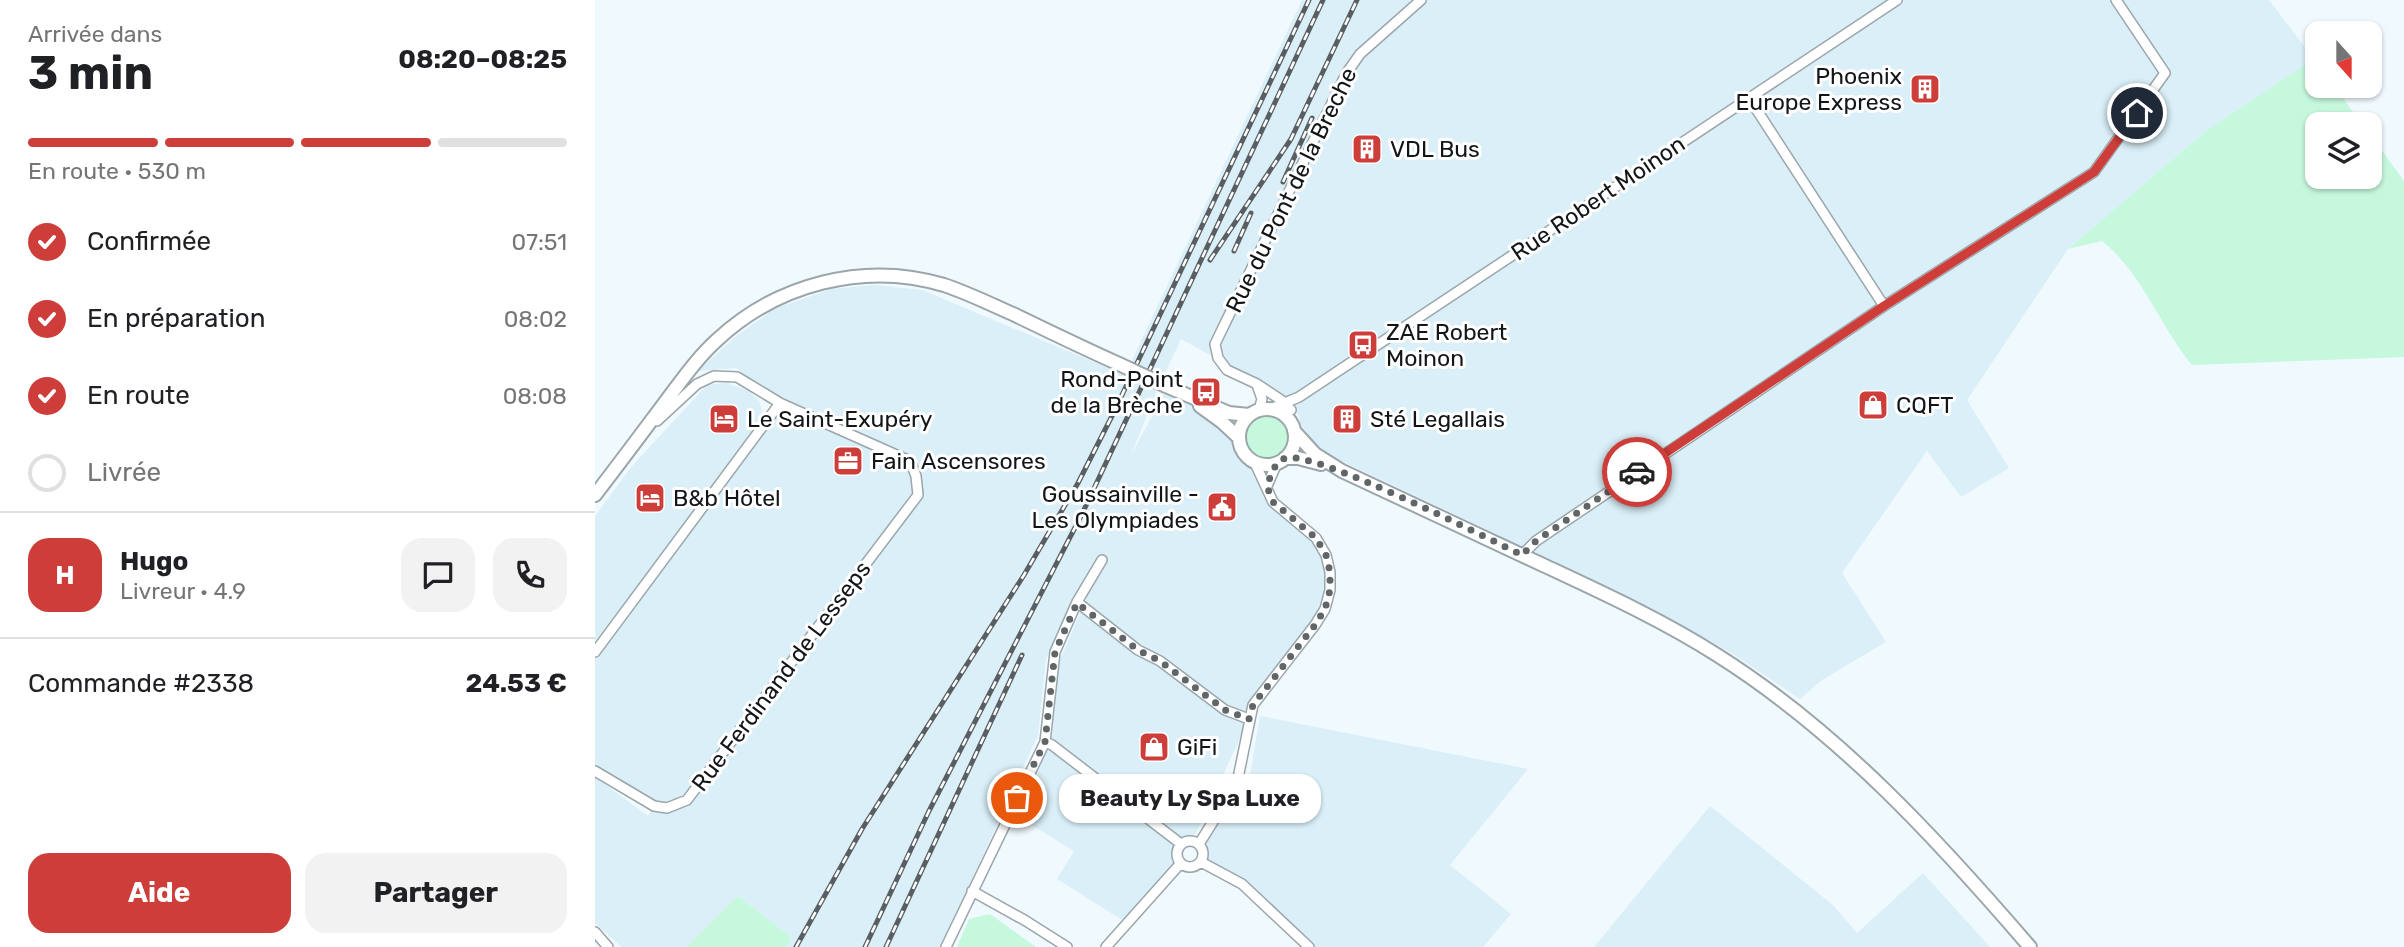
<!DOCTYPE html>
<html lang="fr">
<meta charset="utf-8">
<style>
body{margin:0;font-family:Rubik,sans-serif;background:#f2f2f2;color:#202124;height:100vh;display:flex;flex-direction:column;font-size:26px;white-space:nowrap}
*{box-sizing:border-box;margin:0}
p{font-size:23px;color:#757577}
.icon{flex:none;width:38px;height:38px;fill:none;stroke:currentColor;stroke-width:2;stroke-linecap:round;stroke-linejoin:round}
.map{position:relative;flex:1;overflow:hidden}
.side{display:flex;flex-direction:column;background:#fff;width:595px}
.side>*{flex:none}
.needle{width:46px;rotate:159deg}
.tools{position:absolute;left:1710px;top:21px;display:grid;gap:14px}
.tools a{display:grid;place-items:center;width:77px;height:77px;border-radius:14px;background:#fff;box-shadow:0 2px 5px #0004;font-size:35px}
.pin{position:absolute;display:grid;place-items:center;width:60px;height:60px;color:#fff;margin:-30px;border:4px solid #fff;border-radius:50%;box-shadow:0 2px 7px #0007}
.courier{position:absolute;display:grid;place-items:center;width:70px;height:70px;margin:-35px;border:5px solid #cd3e3a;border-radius:50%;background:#fff;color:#222;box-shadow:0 2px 9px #0007}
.bubble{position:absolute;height:49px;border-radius:21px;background:#fff;box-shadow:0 2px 5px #0004;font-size:23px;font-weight:700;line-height:49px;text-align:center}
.head em{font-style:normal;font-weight:700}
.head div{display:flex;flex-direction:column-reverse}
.head{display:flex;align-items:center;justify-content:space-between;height:119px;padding:0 28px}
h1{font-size:46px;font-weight:700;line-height:52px}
.bar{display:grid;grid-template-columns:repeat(4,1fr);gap:10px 7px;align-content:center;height:84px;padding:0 28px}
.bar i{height:9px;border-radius:5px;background:#e0e0e0}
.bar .active{background:#cd3e3a}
.bar p{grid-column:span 4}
.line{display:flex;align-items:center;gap:18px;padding:0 28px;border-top:2px solid #e0e0e0}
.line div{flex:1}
.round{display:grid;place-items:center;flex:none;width:74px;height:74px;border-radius:21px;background:#f2f2f2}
ol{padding:0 28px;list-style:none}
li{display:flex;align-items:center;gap:21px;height:77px}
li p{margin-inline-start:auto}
li .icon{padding:7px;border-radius:50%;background:#cd3e3a;color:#fff;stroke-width:4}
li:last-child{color:#757577}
li i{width:38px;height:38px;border:4px solid #e0e0e0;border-radius:50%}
.cta{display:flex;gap:14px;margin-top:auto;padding:14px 28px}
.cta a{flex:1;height:80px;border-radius:21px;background:#cd3e3a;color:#fff;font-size:28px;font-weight:700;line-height:80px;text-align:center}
.cta a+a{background:#f2f2f2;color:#202124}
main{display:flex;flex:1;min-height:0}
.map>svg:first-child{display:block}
</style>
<main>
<section class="side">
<div class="head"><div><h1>3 min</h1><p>Arrivée dans</p></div><em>08:20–08:25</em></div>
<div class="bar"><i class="active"></i><i class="active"></i><i class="active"></i><i></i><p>En route · 530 m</p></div>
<ol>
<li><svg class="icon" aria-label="check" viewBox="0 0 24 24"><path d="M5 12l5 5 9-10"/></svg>Confirmée<p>07:51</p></li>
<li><svg class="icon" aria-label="check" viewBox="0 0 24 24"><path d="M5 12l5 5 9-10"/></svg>En préparation<p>08:02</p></li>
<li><svg class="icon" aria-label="check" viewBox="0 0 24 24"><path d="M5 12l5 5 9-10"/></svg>En route<p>08:08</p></li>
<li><i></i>Livrée</li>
</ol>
<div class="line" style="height:126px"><b class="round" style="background:#cd3e3a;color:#fff">H</b><div><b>Hugo</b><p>Livreur · 4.9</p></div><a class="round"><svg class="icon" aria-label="chat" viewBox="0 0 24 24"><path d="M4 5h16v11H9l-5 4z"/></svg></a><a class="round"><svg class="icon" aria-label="phone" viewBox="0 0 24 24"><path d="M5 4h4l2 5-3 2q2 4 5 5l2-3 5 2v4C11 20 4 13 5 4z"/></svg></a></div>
<div class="line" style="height:91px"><div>Commande #2338</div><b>24.53 €</b></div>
<div class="cta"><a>Aide</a><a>Partager</a></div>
</section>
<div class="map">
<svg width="1809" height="947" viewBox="0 0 1809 947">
<rect width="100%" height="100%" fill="#f0f9fe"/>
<path fill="#daeff8" d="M707 0H1674L1719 59 1611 131 1473 249 1372 400 1414 468 1366 497 1332 451 1247 573 1291 642 1227 680 1205 699 1138 654 1100 633 928 549 900 533 723 450 705 423 704 416 690 397 586 339 562 390 536 455 573 387 584 393 644 438 651 455 659 461 678 503 721 538 735 572 730 609 654 719 601 833 586 844 582 851 583 860 532 923 462 879 479 851 419 814 457 737 465 660 492 597 483 590 451 659 443 735 346 947H192L196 937 143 896 92 947H27L0 923V777L53 816 59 806 0 771V652L185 403 141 368 103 371 140 337 179 309 236 289 280 285 327 290 530 375Z
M131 383 154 391 164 401 170 420 0 641V516L37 466 112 385Z
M665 716 933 769 855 865 916 914 888 947H714L647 884 608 859 607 847 654 781Z
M1115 806 1238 905 1262 933 1328 873 1395 947H999Z"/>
<path fill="#c6f8dd" d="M1719 59 1722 63V86H1739L1767 124H1722V177H1774L1775 134 1809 181V357L1597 365C1564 325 1548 274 1507 241L1473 249 1611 131Z
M649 435a23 23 0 1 1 46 0a23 23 0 1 1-46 0Z
M143 896 196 937 192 947H92Z
M395 914 441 947H362L374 919Z"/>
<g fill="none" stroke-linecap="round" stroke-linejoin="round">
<g stroke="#9ba6ab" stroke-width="12">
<path id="street" d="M1154 98 1289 306
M662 385 667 399 664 410
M675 409 704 397 1302 0
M696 410 689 402 662 384 632 370 623 358 620 344 751 74 765 54 826 0
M672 486 682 463
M927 555 941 541 1289 306 1499 172 1570 73 1521 0
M482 602 543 650 565 661 630 710 654 719
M0 652 185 403
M450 742 457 745 586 844
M0 771 59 806 72 808 92 800 323 495 321 476 315 461 185 403 142 377 119 376 102 384 62 421
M582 854a13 13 0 1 1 26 0a13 13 0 1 1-26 0Z
M604 844 642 783 658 705 720 625 730 609 735 590V572L731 555 721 538 678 502 659 461
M606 862 647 884 714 947
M377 891 431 921 472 947
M0 932 13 947
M351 947 450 742 460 652 482 602 507 560
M511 947 586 863"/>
</g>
<g stroke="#9ba6ab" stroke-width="16">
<path id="secondary" d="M571 386 634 413 654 415
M605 406 627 422 644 438
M644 437a28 28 0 1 1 56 0a28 28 0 1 1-56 0Z
M699 431 720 454 747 471C814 502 881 534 948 565 1008 593 1067 620 1122 655 1244 732 1342 839 1435 947
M690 458H703L726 464
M0 495C24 464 47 433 71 401 87 380 102 358 122 340 182 284 269 261 349 285 373 293 395 304 418 314 453 331 488 348 524 364"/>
</g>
<use href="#street" stroke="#fff" stroke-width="9"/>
<use href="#secondary" stroke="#fff" stroke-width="12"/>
<g stroke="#585e61" stroke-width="5">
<path id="rail" d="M688 182 717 118
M639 251 656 213
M615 260 696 139 762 0
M201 947 267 829 429 575 483 483 518 414 714 0
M270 947 334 811 487 514 728 0
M291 947 427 655"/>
</g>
<use href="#rail" stroke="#fff" stroke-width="2.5" stroke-dasharray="8" stroke-linecap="butt"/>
<g stroke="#9ba6ab" stroke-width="16" stroke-linecap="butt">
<path id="secondary-bridge" d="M524 364 571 386"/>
</g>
<use href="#secondary-bridge" stroke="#fff" stroke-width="12"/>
</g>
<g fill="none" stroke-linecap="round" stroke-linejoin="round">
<path stroke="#606568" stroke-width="7" stroke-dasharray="0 12.6" d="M422 798 450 742 460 652 482 603 543 650 565 661 630 710 654 719 658 705 720 625 730 609 735 590V572L731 555 721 538 678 502C672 491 672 484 677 472 681 465 683 460 691 458 721 451 890 537 927 555L941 541 1042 472"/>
<path stroke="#cd3e3a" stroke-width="9" d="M1042 472 1289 306 1499 172 1542 113"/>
</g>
<defs>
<g id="building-square" transform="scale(1.575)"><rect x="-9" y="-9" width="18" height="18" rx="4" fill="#cd3e3a" stroke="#fff"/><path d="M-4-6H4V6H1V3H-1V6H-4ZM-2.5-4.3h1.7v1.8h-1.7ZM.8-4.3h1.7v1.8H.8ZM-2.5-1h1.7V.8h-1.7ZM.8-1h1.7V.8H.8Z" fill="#fff"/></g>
<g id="bus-square" transform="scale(1.575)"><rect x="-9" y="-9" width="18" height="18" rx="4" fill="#cd3e3a" stroke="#fff"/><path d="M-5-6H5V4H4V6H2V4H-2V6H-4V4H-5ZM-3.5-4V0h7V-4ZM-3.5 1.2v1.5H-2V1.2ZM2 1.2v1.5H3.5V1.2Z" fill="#fff"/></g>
<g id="shop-square" transform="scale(1.575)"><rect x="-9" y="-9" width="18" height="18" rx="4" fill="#cd3e3a" stroke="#fff"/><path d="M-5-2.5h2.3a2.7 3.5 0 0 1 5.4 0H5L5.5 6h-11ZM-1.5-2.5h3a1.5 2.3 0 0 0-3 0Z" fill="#fff"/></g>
<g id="hotel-square" transform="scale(1.575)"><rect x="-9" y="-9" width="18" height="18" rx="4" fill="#cd3e3a" stroke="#fff"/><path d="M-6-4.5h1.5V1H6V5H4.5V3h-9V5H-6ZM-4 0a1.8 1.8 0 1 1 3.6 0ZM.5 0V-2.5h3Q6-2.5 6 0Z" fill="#fff"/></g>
<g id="office-square" transform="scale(1.575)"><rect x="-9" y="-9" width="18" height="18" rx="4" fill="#cd3e3a" stroke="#fff"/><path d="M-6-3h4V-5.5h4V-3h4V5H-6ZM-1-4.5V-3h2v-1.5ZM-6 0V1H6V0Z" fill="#fff"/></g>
<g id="civic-square" transform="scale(1.575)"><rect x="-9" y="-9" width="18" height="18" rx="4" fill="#cd3e3a" stroke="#fff"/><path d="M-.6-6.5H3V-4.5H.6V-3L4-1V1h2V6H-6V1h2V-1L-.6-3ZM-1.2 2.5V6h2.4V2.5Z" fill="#fff"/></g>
</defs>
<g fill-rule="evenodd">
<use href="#building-square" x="1330" y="89"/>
<use href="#building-square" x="772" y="149"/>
<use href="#bus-square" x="768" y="345"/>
<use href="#bus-square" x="611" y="392"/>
<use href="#shop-square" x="1278" y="405"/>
<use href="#hotel-square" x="129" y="419"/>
<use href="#building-square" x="752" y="419"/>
<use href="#office-square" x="253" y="461"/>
<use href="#hotel-square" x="55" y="498"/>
<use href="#civic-square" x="627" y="507"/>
<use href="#shop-square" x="559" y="747"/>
</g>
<g text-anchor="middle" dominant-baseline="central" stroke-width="6" stroke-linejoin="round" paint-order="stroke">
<g font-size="23" fill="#121618" stroke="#fff" text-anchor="start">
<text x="1307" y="76" text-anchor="end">Phoenix<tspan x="1307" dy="26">Europe Express</tspan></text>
<text x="795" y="149">VDL Bus</text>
<text x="791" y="332">ZAE Robert<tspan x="791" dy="26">Moinon</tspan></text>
<text x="588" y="379" text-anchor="end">Rond-Point<tspan x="588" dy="26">de la Brèche</tspan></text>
<text x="1301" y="405">CQFT</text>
<text x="152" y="419">Le Saint-Exupéry</text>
<text x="775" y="419">Sté Legallais</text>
<text x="276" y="461">Fain Ascensores</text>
<text x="604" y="494" text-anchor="end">Goussainville -<tspan x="604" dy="26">Les Olympiades</tspan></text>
<text x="78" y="498">B&amp;b Hôtel</text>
<text x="582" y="747">GiFi</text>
</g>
<g font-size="23" fill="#121618" stroke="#fff">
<text transform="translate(696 190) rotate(-64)">Rue du Pont de la Breche</text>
<text transform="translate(1003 198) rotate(-34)">Rue Robert Moinon</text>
<text transform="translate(186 676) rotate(-53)">Rue Ferdinand de Lesseps</text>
</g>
</g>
</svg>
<div class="tools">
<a><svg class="needle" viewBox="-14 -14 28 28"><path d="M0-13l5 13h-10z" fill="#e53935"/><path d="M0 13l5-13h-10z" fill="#757577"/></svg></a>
<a><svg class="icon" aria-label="layers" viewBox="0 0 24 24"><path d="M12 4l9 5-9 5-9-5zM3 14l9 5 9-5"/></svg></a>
</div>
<div class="pin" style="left:422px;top:798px;background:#ea580c"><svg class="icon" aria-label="bag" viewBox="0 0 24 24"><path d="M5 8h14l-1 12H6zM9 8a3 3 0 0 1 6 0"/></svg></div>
<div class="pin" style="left:1542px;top:113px;background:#1f2937"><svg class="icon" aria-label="home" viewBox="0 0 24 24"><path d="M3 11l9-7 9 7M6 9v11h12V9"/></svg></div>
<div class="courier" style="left:1042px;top:472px"><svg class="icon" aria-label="car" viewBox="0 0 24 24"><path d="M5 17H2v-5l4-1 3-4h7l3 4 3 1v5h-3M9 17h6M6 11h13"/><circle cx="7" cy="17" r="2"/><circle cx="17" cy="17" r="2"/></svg></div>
<div class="bubble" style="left:464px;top:774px;width:262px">Beauty Ly Spa Luxe</div>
</div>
</main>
